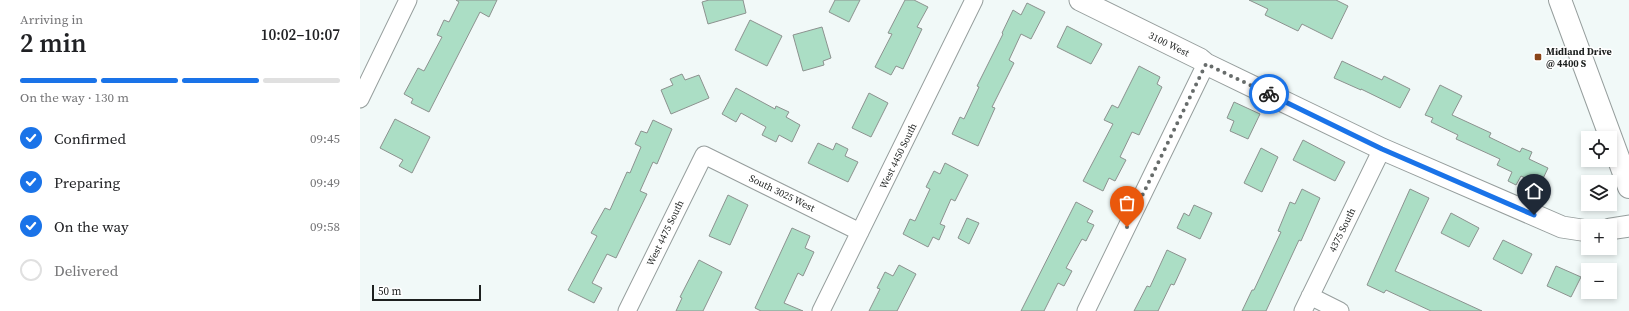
<!DOCTYPE html>
<meta charset="utf-8">
<style>
body{margin:0;font-family:"Source Serif 4",serif;background:#f2f2f2;color:#202124;height:100vh;display:flex;flex-direction:column;font-size:15px;white-space:nowrap}
*{box-sizing:border-box;margin:0}
p{font-size:13px;color:#757577}
.icon{flex:none;width:22px;height:22px;fill:none;stroke:currentColor;stroke-width:2;stroke-linecap:round;stroke-linejoin:round}
.map{position:relative;flex:1;overflow:hidden}
.sheet{display:flex;flex-direction:column;background:#fff;width:360px}
.sheet>*{flex:none}
.fabs{position:absolute;left:1221px;top:131px;display:grid;gap:8px}
.fabs a{display:grid;place-items:center;width:36px;height:36px;border-radius:0px;background:#fff;box-shadow:0 2px 6px #0003;font-size:20px}
.scale{position:absolute;left:12px;bottom:10px;width:109px;box-sizing:border-box;padding-left:4px;border:2px solid #1d201f;border-top:0;font-size:11px;line-height:14px;white-space:nowrap;color:#1d201f;-webkit-text-stroke:3px #fff;paint-order:stroke}
.pin{position:absolute;display:grid;place-items:center;width:34px;height:34px;color:#fff;margin:-41px -17px;border-radius:50% 50% 50% 0;rotate:-45deg;box-shadow:0 0 4px #0007}
.pin .icon{rotate:45deg}
.courier{position:absolute;display:grid;place-items:center;width:40px;height:40px;margin:-20px;border:3px solid #1a73e8;border-radius:50%;background:#fff;color:#222;box-shadow:0 1px 5px #0007}
.summary em{font-style:normal;font-weight:600}
.summary div{display:flex;flex-direction:column-reverse}
.summary{display:flex;align-items:center;justify-content:space-between;height:68px;padding:0 20px}
h1{font-size:26px;font-weight:600;line-height:30px}
.bar{display:grid;grid-template-columns:repeat(4,1fr);gap:6px 4px;align-content:center;height:48px;padding:0 20px}
.bar i{height:5px;border-radius:3px;background:#e0e0e0}
.bar .active{background:#1a73e8}
.bar p{grid-column:span 4}
ol{padding:0 20px;list-style:none}
li{display:flex;align-items:center;gap:12px;height:44px}
li p{margin-inline-start:auto}
li .icon{padding:4px;border-radius:50%;background:#1a73e8;color:#fff;stroke-width:4}
li:last-child{color:#757577}
li i{width:22px;height:22px;border:2px solid #e0e0e0;border-radius:50%}
main{display:flex;flex:1;min-height:0}
.map>svg:first-child{display:block}
</style>
<main>
<section class="sheet">
<div class="summary"><div><h1>2 min</h1><p>Arriving in</p></div><em>10:02–10:07</em></div>
<div class="bar"><i class="active"></i><i class="active"></i><i class="active"></i><i></i><p>On the way · 130 m</p></div>
<ol>
<li><svg class="icon" aria-label="check" viewBox="0 0 24 24"><path d="M5 12l5 5 9-10"/></svg>Confirmed<p>09:45</p></li>
<li><svg class="icon" aria-label="check" viewBox="0 0 24 24"><path d="M5 12l5 5 9-10"/></svg>Preparing<p>09:49</p></li>
<li><svg class="icon" aria-label="check" viewBox="0 0 24 24"><path d="M5 12l5 5 9-10"/></svg>On the way<p>09:58</p></li>
<li><i></i>Delivered</li>
</ol>
</section>
<div class="map">
<svg width="1269" height="311" viewBox="0 0 1269 311">
<rect width="100%" height="100%" fill="#f1f9f8"/>
<path fill="#abdec5" stroke="#8c928f" d="M96 0H137L129 17 120 12 69 112 51 103 53 99 44 94 58 68 64 71 82 37 77 35 84 20 89 22 99 2Z
M349 0H383L386 13 348 24 342 2Z
M475 0H500L489 22 469 12Z
M545 0H554L568 7 557 27 562 29 543 69 536 66 531 75 515 67 532 34 528 33Z
M889 0H976L988 6 972 39 942 24 938 31 905 15 908 9Z
M667 3 685 12 671 39 661 34 649 60 654 63 632 107 635 108 618 146 592 134 600 117 604 119 619 87 617 86 643 34 642 33 653 10 661 15Z
M390 20 422 36 407 66 375 50Z
M707 26 742 44 731 64 697 47Z
M462 27 471 58 463 61 464 65 443 71 433 35Z
M982 61 1022 80 1024 76 1050 89 1040 108 1001 89V90L974 78Z
M779 66 800 77 797 84 802 87 779 135 772 132 760 157 766 160 755 181 749 178 743 191 723 181 753 124 744 120 752 105 758 108Z
M322 74 325 80 339 75 349 98 311 114 301 90 313 85 310 79Z
M1080 85 1102 96 1092 115 1131 133 1129 137 1160 152 1162 148 1172 152 1169 159 1188 168 1180 185 1161 176 1156 185 1148 181 1152 172 1137 165 1140 159 1096 139 1098 135 1071 122 1073 118 1065 115Z
M376 88 415 109 416 106 429 112 426 117 440 125 432 142 419 135 416 142 402 135 406 127 381 113 376 122 362 114Z
M509 93 528 103 511 137 492 128Z
M874 102 900 114 888 139 870 131 874 121 867 118Z
M35 119 70 137 52 173 39 166 43 160 20 148Z
M293 120 312 129 297 164 293 162 280 191 287 194 256 258 247 254 232 283 242 288 234 303 208 290 237 236 231 233 245 208 250 210 267 172 270 173 281 147 275 144 281 131 287 133Z
M943 140 985 162 975 181 933 160Z
M458 143 473 150 476 143 488 149 485 156 498 162 488 182 448 163Z
M901 148 918 157 902 192 884 183Z
M585 163 608 175 595 201 591 199 580 224 585 226 579 240 573 237 568 247 543 234 550 219 555 221 570 189 566 187 574 171 580 174Z
M942 189 960 198 941 241 939 240 906 311H882L892 290H894L921 232 918 231 930 202 935 204Z
M1050 189 1069 198 1035 271 1122 311H1071L1026 290 1024 293 1007 285Z
M368 195 388 205 370 245 349 236Z
M716 202 733 211 727 222 734 225 726 241 722 239 706 268 712 271 704 286 698 283 684 311H661Z
M834 205 852 213 840 239 817 228 824 213 829 216Z
M1091 213 1119 228 1109 247 1081 233Z
M607 218 619 223 609 244 598 238Z
M432 228 450 236 445 248 454 252 443 276 438 273 424 303 443 311H401L395 308Z
M1143 240 1172 254 1162 274 1133 259Z
M807 250 826 259 814 285 811 284 798 311H774L787 286 790 287Z
M339 260 362 272 343 311H316L322 298 320 297Z
M539 265 556 274 537 311H509L520 289 517 288 525 272 533 276Z
M1196 266 1221 277 1211 297 1187 286Z"/>
<g fill="none" stroke-linecap="round" stroke-linejoin="round">
<g stroke="#969e9d" stroke-width="19">
<path id="minor" d="M0 99 48 0
M950 296 980 311
M267 311 344 155 500 232
M461 311 614 0
M726 311 846 64
M943 311 1022 149"/>
</g>
<g stroke="#969e9d" stroke-width="23">
<path id="tertiary" d="M720 0 840 59 846 64 1022 149 1202 227 1228 231
M1250 229 1269 226"/>
</g>
<g stroke="#969e9d" stroke-width="24">
<path id="primary" d="M1200 0 1269 187"/>
</g>
<use href="#minor" stroke="#fff" stroke-width="17"/>
<use href="#tertiary" stroke="#fff" stroke-width="21"/>
<use href="#primary" stroke="#fff" stroke-width="22"/>
</g>
<g fill="none" stroke-linecap="round" stroke-linejoin="round">
<path stroke="#676c6b" stroke-width="4" stroke-dasharray="0 7.2" d="M767 227 846 64 909 94"/>
<path stroke="#1a73e8" stroke-width="5" d="M909 94 1022 149 1174 215"/>
</g>
<rect fill="#894519" stroke="#fff" stroke-width="1.5" x="1174" y="53" width="8" height="8" rx="2"/>
<g text-anchor="middle" dominant-baseline="central" stroke-width="3" stroke-linejoin="round" paint-order="stroke">
<g font-size="10" fill="#1d201f" stroke="#fff">
<text transform="translate(809 44) rotate(26)">3100 West</text>
<text transform="translate(538 156) rotate(-64)">West 4450 South</text>
<text transform="translate(422 193) rotate(26)">South 3025 West</text>
<text transform="translate(982 230) rotate(-64)">4375 South</text>
<text transform="translate(305 233) rotate(-64)">West 4475 South</text>
</g>
<g font-size="10" font-weight="bold" fill="#1d201f" stroke="#fff" text-anchor="start">
<text x="1186" y="51">Midland Drive<tspan x="1186" dy="12">@ 4400 S</tspan></text>
</g>
</g>
</svg>
<div class="fabs">
<a><svg class="icon" aria-label="locate" viewBox="0 0 24 24"><circle cx="12" cy="12" r="6"/><path d="M12 2v4M12 18v4M2 12h4M18 12h4"/></svg></a>
<a><svg class="icon" aria-label="layers" viewBox="0 0 24 24"><path d="M12 4l9 5-9 5-9-5zM3 14l9 5 9-5"/></svg></a>
<a>+</a>
<a>−</a>
</div>
<div class="scale">50 m</div>
<div class="pin" style="left:767px;top:227px;background:#ea580c"><svg class="icon" aria-label="bag" viewBox="0 0 24 24"><path d="M5 8h14l-1 12H6zM9 8a3 3 0 0 1 6 0"/></svg></div>
<div class="pin" style="left:1174px;top:215px;background:#1f2937"><svg class="icon" aria-label="home" viewBox="0 0 24 24"><path d="M3 11l9-7 9 7M6 9v11h12V9"/></svg></div>
<div class="courier" style="left:909px;top:94px"><svg class="icon" aria-label="bike" viewBox="0 0 24 24"><circle cx="6" cy="16" r="4"/><circle cx="18" cy="16" r="4"/><path d="M6 16l4-8h5l3 8M10 8l3 8H6M13 5h3"/></svg></div>
</div>
</main>
